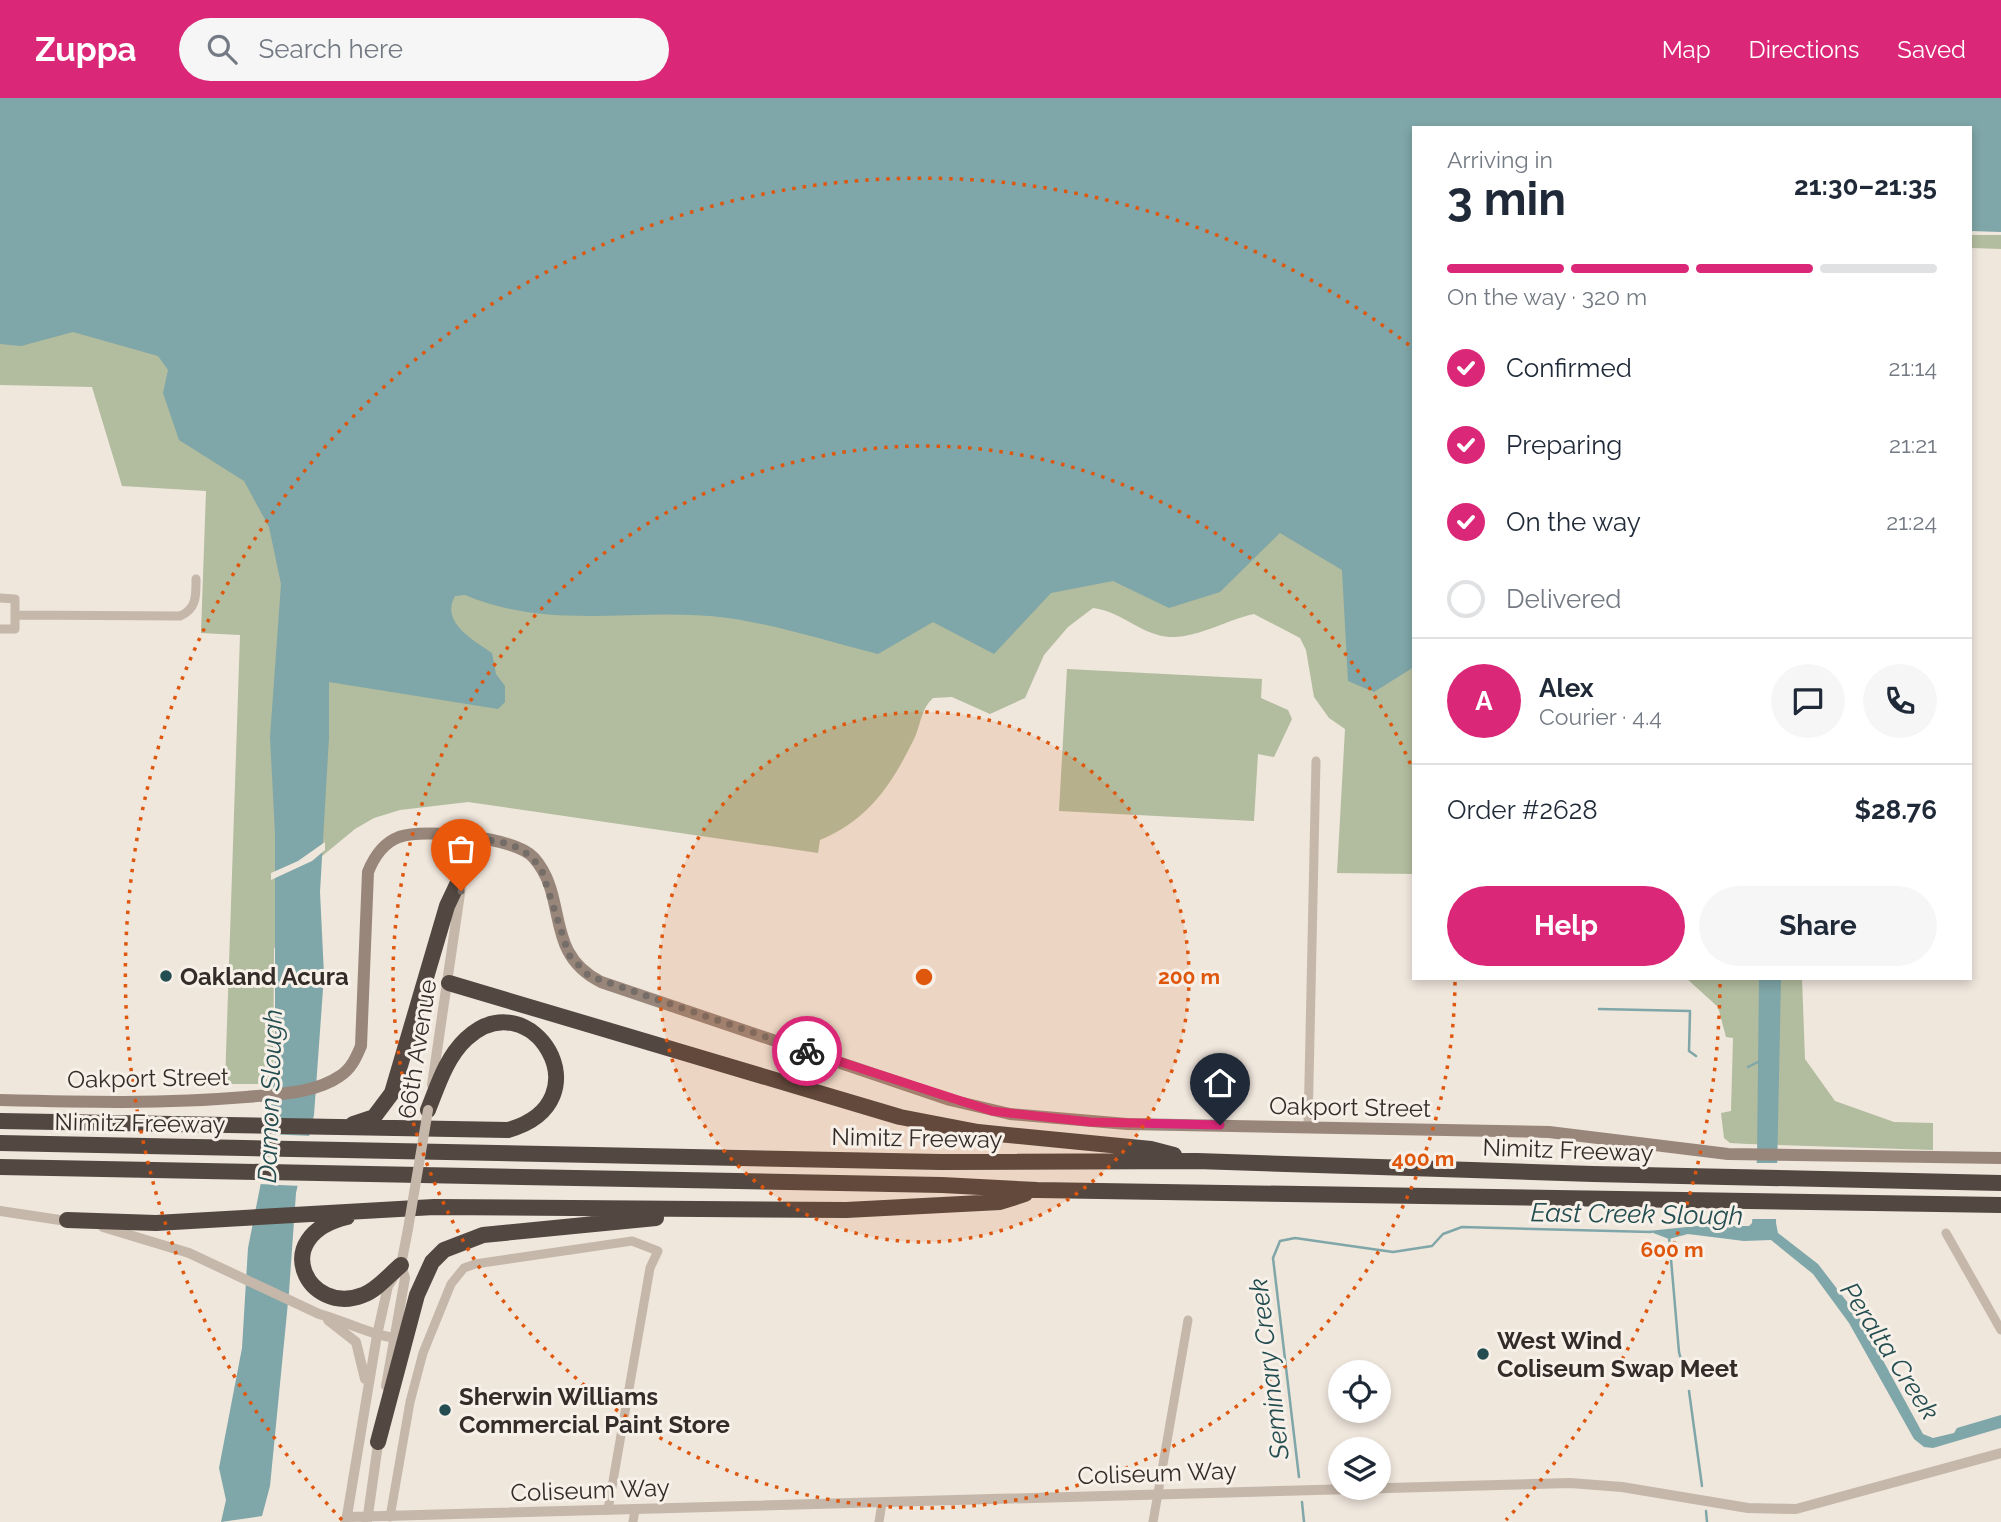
<!DOCTYPE html>
<meta charset="utf-8">
<style>
body{margin:0;font-family:Raleway,sans-serif;background:#f6f6f7;color:#1f2937;height:100vh;display:flex;flex-direction:column;font-size:26px;white-space:nowrap}
*{box-sizing:border-box;margin:0}
p{font-size:23px;color:#747a83}
.icon{flex:none;width:38px;height:38px;fill:none;stroke:currentColor;stroke-width:2;stroke-linecap:round;stroke-linejoin:round}
.map{position:relative;flex:1;overflow:hidden}
.panel{position:absolute;left:1412px;top:28px;width:560px;height:854px;display:flex;flex-direction:column;background:#fff;border-radius:0px;box-shadow:0 4px 10px #0003}
.panel>*{flex:none}
.fabs{position:absolute;left:1328px;top:1262px;display:grid;gap:14px}
.fabs a{display:grid;place-items:center;width:63px;height:63px;border-radius:50%;background:#fff;box-shadow:0 4px 10px #0003;font-size:35px}
.pin{position:absolute;display:grid;place-items:center;width:60px;height:60px;color:#fff;margin:-72px -30px;border-radius:50% 50% 50% 0;rotate:-45deg;box-shadow:0 0 7px #0007}
.pin .icon{rotate:45deg}
.courier{position:absolute;display:grid;place-items:center;width:70px;height:70px;margin:-35px;border:5px solid #db2777;border-radius:50%;background:#fff;color:#222;box-shadow:0 2px 9px #0007}
.head em{font-style:normal;font-weight:700}
.head div{display:flex;flex-direction:column-reverse}
.head{display:flex;align-items:center;justify-content:space-between;height:119px;padding:0 35px}
h1{font-size:46px;font-weight:700;line-height:52px}
.bar{display:grid;grid-template-columns:repeat(4,1fr);gap:10px 7px;align-content:center;height:84px;padding:0 35px}
.bar i{height:9px;border-radius:5px;background:#e0e1e3}
.bar .selected{background:#db2777}
.bar p{grid-column:span 4}
.line{display:flex;align-items:center;gap:18px;padding:0 35px;border-top:2px solid #e0e1e3}
.line div{flex:1}
.round{display:grid;place-items:center;flex:none;width:74px;height:74px;border-radius:37px;background:#f6f6f7}
ol{padding:0 35px;list-style:none}
li{display:flex;align-items:center;gap:21px;height:77px}
li p{margin-inline-start:auto}
li .icon{padding:7px;border-radius:50%;background:#db2777;color:#fff;stroke-width:4}
li:last-child{color:#747a83}
li i{width:38px;height:38px;border:4px solid #e0e1e3;border-radius:50%}
.cta{display:flex;gap:14px;margin-top:auto;padding:14px 35px}
.cta a{flex:1;height:80px;border-radius:42px;background:#db2777;color:#fff;font-size:28px;font-weight:700;line-height:80px;text-align:center}
.cta a+a{background:#f6f6f7;color:#1f2937}
header{display:flex;align-items:center;gap:42px;box-sizing:border-box;height:98px;padding:0 35px;background:#db2777;color:#fff}
header strong{font-size:33px}
nav{display:flex;gap:38px;margin-inline-start:auto;font-size:24px}
.search{width:490px;height:63px;background:#f6f6f7;display:flex;align-items:center;gap:18px;box-sizing:border-box;padding:0 24px;border-radius:38px;color:#747a83;font-size:26px}
.map>svg:first-child{display:block}
</style>
<header>
<strong>Zuppa</strong>
<div class="search"><svg class="icon" aria-label="search" viewBox="0 0 24 24"><circle cx="10" cy="10" r="6"/><path d="M15 15l6 6"/></svg>Search here</div>
<nav><a>Map</a><a>Directions</a><a>Saved</a></nav>
</header>
<div class="map">
<svg width="2001" height="1424" viewBox="0 0 2001 1424">
<rect width="100%" height="100%" fill="#efe6dc"/>
<path fill="#b2bc9e" d="M0 0H1979L1971 133 1970 30H1414V776L1337 775 1345 631 1329 620 1314 599 1306 552 1300 540 1254 516C1224 522 1189 546 1158 537 1134 530 1118 513 1093 510L1068 529 1044 557 1025 600 990 616 952 599 933 600C921 611 921 625 915 639 892 686 870 721 820 742L818 755 468 704 400 712 374 720 355 731 310 768 274 851 273 986H225L240 537 201 535 206 393 122 388 92 289 0 287Z
M1971 137H2001V151L1971 150Z
M1067 571 1262 581 1261 600 1288 612 1292 621 1274 659 1258 656 1254 723 1059 713Z
M1686 880H1802L1805 961 1835 1003 1894 1024 1933 1025V1052L1748 1046 1730 1045 1724 1040 1721 1015 1731 1013 1733 940 1726 939 1718 909Z"/>
<path fill="#7fa6a8" d="M0 0H2001V134L1971 133 1970 30H1414V569L1374 594 1348 583 1342 472 1280 435 1220 494 1169 510 1113 483 1051 495 994 556 933 524 878 556C829 544 778 527 728 520 638 508 554 534 465 497L455 498C440 524 473 542 492 555L496 576 505 588V604L498 611 329 584V639L320 794 324 877 314 1017 296 1095 289 1194 270 1388 262 1418 221 1424 226 1402 219 1370 242 1250 248 1150 268 1049 275 961V736L270 639 281 486 269 429 244 383 179 342 163 295 168 272 158 258 73 234 21 248 0 246Z
M1759 880H1781L1776 1125 1778 1135 1818 1166 1861 1222 1923 1336 1933 1340 1954 1335 1957 1330 2001 1317V1330L1933 1350 1924 1349 1914 1341 1849 1225 1813 1176 1771 1142 1744 1143 1688 1136 1669 1141 1648 1133 1697 1128H1749L1752 1125 1757 1060Z"/>
<path fill="#efe6dc" d="M325 744V752L312 763 271 782V775L298 763Z
M265 1036 313 1038 301 1088 259 1086Z
M1753 1065H1783L1779 1121H1749Z"/>
<g fill="none" stroke-linecap="round" stroke-linejoin="round">
<path stroke="#7fa6a8" stroke-width="2.5" d="M1599 911 1690 913 1689 953 1696 958
M1748 969 1760 963
M1669 1138 1679 1254 1683 1270
M1689 1293 1702 1388
M1299 1379 1273 1160 1280 1143 1295 1140 1393 1154 1432 1148 1443 1136 1462 1129 1651 1134
M1302 1404 1304 1424
M1706 1413 1707 1424"/>
<path stroke="#c5b7aa" stroke-width="9" d="M0 500 15 501V531H0
M15 517 180 518C197 511 196 497 196 481
M1308 1029 1316 663
M1946 1135 2001 1232
M390 1419 410 1304 423 1255 451 1186 464 1170 475 1166 632 1143 658 1153 650 1170 608 1412
M633 1424 635 1412
M879 1424 882 1405
M1153 1424 1188 1222"/>
<path stroke="#c5b7aa" stroke-width="10" d="M432 987 468 741
M0 1113 73 1124
M103 1129 189 1155 319 1216C345 1223 368 1236 394 1240
M328 1222 356 1244 365 1281
M386 1288 405 1180 401 1167
M347 1419 1570 1385 1622 1389 1748 1410 1796 1411 2001 1355
M346 1424 377 1237 388 1188 401 1167 408 1131
M367 1424 379 1339"/>
<path stroke="#99867b" stroke-width="12" d="M0 1002C82 1004 164 1006 246 999 277 996 314 996 340 978 351 971 356 960 361 948L368 774C374 759 383 745 399 739 425 730 516 739 534 760 569 800 543 855 601 884L950 1002 1010 1016 1127 1026 1549 1034 1728 1056 2001 1060"/>
<path stroke="#534741" stroke-width="16" d="M449 885 900 1019 978 1034 1151 1051 1174 1057
M0 1023 508 1032C608 1004 531 880 466 941 446 960 438 987 428 1012
M353 1026 374 1019 392 995 447 808 464 772
M0 1045 941 1064 1197 1063 1593 1076 2001 1085
M0 1069 942 1087 1037 1092 2001 1107
M347 1119C267 1138 308 1219 363 1197 377 1192 389 1177 401 1167
M67 1122 156 1125 434 1109 846 1112 1000 1104 1025 1096
M378 1344 417 1197 432 1164 444 1152 483 1137 656 1120"/>
<path stroke="#c5b7aa" stroke-width="10" d="M408 1131 428 1012"/>
</g>
<g fill="none" stroke-linecap="round" stroke-linejoin="round">
<path stroke="#756d67" stroke-width="7" stroke-dasharray="0 12.6" d="M461 793 468 741C499 742 524 744 542 773L569 857 589 878 807 953"/>
<path stroke="#db2777" stroke-width="9" d="M807 953 992 1013 1090 1024 1220 1027"/>
</g>
<circle cx="924" cy="879" r="265" fill="#df570d" fill-opacity=".12"/>
<g fill="none" stroke="#df570d" stroke-width="3.5" stroke-dasharray="3.5 7">
<circle cx="924" cy="879" r="265"/>
<path d="M1455 884A531 531 0 1 1 1413 672"/>
<path d="M1720 886A796 796 0 0 1 1506 1422M342 1422A796 796 0 0 1 1409 247"/>
</g>
<g fill="#234d50" stroke="#f7f0e8" stroke-width="2.5">
<circle cx="166" cy="878" r="7"/>
<circle cx="1483" cy="1256" r="7"/>
<circle cx="445" cy="1312" r="7"/>
</g>
<g text-anchor="middle" dominant-baseline="central" stroke-width="6" stroke-linejoin="round" paint-order="stroke">
<g font-size="24" font-weight="bold" fill="#342c28" stroke="#f7f0e8" text-anchor="start">
<text x="180" y="878">Oakland Acura</text>
<text x="1497" y="1242">West Wind<tspan x="1497" dy="28">Coliseum Swap Meet</tspan></text>
<text x="459" y="1298">Sherwin Williams<tspan x="459" dy="28">Commercial Paint Store</tspan></text>
</g>
<g font-size="24" fill="#342c28" stroke="#f7f0e8">
<text transform="translate(417 951) rotate(-81)">66th Avenue</text>
<text transform="translate(148 980) rotate(-1)">Oakport Street</text>
<text transform="translate(1350 1009) rotate(1)">Oakport Street</text>
<text transform="translate(140 1025) rotate(1)">Nimitz Freeway</text>
<text transform="translate(917 1040) rotate(1)">Nimitz Freeway</text>
<text transform="translate(1568 1052) rotate(2)">Nimitz Freeway</text>
<text transform="translate(1157 1375) rotate(-2)">Coliseum Way</text>
<text transform="translate(590 1392) rotate(-2)">Coliseum Way</text>
</g>
<g font-size="26" font-style="italic" fill="#234d50" stroke="#f7f0e8">
<text transform="translate(270 998) rotate(-88)">Damon Slough</text>
<text transform="translate(1637 1116) rotate(1)">East Creek Slough</text>
<text transform="translate(1890 1253) rotate(57)">Peralta Creek</text>
<text transform="translate(1269 1271) rotate(-97)">Seminary Creek</text>
</g>
</g>
<circle cx="924" cy="879" r="10" fill="#df570d" stroke="#f7f0e8" stroke-width="3.5"/>
<g font-size="21" text-anchor="middle" font-weight="bold" fill="#df570d" stroke="#f7f0e8" stroke-width="6" stroke-linejoin="round" paint-order="stroke">
<text x="1189" y="886">200 m</text>
<text x="1423" y="1068">400 m</text>
<text x="1672" y="1159">600 m</text>
</g>
</svg>
<div class="fabs">
<a><svg class="icon" aria-label="locate" viewBox="0 0 24 24"><circle cx="12" cy="12" r="6"/><path d="M12 2v4M12 18v4M2 12h4M18 12h4"/></svg></a>
<a><svg class="icon" aria-label="layers" viewBox="0 0 24 24"><path d="M12 4l9 5-9 5-9-5zM3 14l9 5 9-5"/></svg></a>
</div>
<div class="pin" style="left:461px;top:793px;background:#ea580c"><svg class="icon" aria-label="bag" viewBox="0 0 24 24"><path d="M5 8h14l-1 12H6zM9 8a3 3 0 0 1 6 0"/></svg></div>
<div class="pin" style="left:1220px;top:1027px;background:#1f2937"><svg class="icon" aria-label="home" viewBox="0 0 24 24"><path d="M3 11l9-7 9 7M6 9v11h12V9"/></svg></div>
<div class="courier" style="left:807px;top:953px"><svg class="icon" aria-label="bike" viewBox="0 0 24 24"><circle cx="6" cy="16" r="4"/><circle cx="18" cy="16" r="4"/><path d="M6 16l4-8h5l3 8M10 8l3 8H6M13 5h3"/></svg></div>
<section class="panel">
<div class="head"><div><h1>3 min</h1><p>Arriving in</p></div><em>21:30–21:35</em></div>
<div class="bar"><i class="selected"></i><i class="selected"></i><i class="selected"></i><i></i><p>On the way · 320 m</p></div>
<ol>
<li><svg class="icon" aria-label="check" viewBox="0 0 24 24"><path d="M5 12l5 5 9-10"/></svg>Confirmed<p>21:14</p></li>
<li><svg class="icon" aria-label="check" viewBox="0 0 24 24"><path d="M5 12l5 5 9-10"/></svg>Preparing<p>21:21</p></li>
<li><svg class="icon" aria-label="check" viewBox="0 0 24 24"><path d="M5 12l5 5 9-10"/></svg>On the way<p>21:24</p></li>
<li><i></i>Delivered</li>
</ol>
<div class="line" style="height:126px"><b class="round" style="background:#db2777;color:#fff">A</b><div><b>Alex</b><p>Courier · 4.4</p></div><a class="round"><svg class="icon" aria-label="chat" viewBox="0 0 24 24"><path d="M4 5h16v11H9l-5 4z"/></svg></a><a class="round"><svg class="icon" aria-label="phone" viewBox="0 0 24 24"><path d="M5 4h4l2 5-3 2q2 4 5 5l2-3 5 2v4C11 20 4 13 5 4z"/></svg></a></div>
<div class="line" style="height:91px"><div>Order #2628</div><b>$28.76</b></div>
<div class="cta"><a>Help</a><a>Share</a></div>
</section>
</div>
